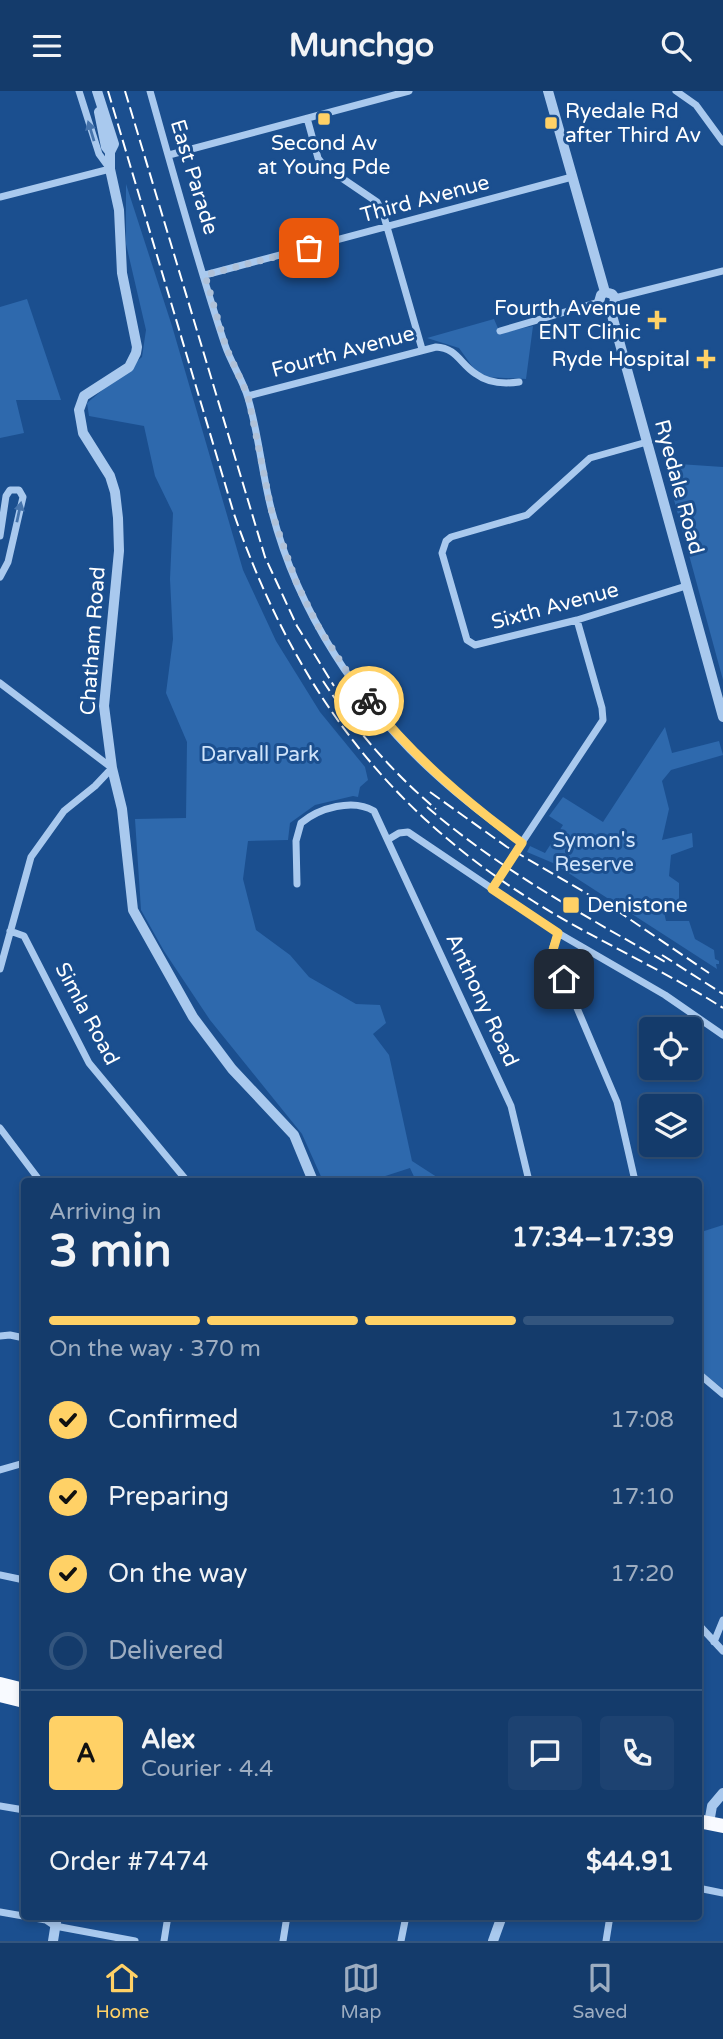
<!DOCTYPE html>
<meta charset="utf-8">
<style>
body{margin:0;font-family:"Varela Round",sans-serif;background:#1d4271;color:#f1f3f6;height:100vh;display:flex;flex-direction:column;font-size:26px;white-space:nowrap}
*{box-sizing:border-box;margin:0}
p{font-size:23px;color:#9dadc1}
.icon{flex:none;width:38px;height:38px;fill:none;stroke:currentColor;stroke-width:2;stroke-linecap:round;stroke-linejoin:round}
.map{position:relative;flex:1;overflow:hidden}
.panel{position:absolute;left:21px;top:1087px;width:681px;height:742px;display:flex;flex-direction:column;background:#143b6b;border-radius:7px;box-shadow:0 4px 10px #0003,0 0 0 2px #33557e}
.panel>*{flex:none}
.fabs{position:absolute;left:639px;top:926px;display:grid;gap:14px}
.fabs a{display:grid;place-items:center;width:63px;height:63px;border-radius:7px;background:#143b6b;box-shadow:0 4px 10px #0003,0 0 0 2px #33557e;font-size:35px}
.pin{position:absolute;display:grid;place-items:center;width:60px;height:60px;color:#fff;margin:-30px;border-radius:14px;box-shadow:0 4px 10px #0006}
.courier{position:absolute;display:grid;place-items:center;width:70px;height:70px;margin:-35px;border:5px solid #ffd166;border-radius:50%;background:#fff;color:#222;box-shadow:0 2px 9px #0007}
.overview em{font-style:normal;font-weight:700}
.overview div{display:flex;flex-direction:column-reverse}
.overview{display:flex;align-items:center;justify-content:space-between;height:119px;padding:0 28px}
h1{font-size:46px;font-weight:700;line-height:52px}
.bar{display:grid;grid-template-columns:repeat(4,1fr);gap:10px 7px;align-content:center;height:84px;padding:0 28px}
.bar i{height:9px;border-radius:5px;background:#33557e}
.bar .active{background:#ffd166}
.bar p{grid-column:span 4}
.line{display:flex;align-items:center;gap:18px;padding:0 28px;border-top:2px solid #33557e}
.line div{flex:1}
.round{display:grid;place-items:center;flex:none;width:74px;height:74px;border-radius:7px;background:#1d4271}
ol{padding:0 28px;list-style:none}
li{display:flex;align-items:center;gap:21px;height:77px}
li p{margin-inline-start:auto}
li .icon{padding:7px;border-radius:50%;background:#ffd166;color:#111;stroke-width:4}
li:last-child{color:#9dadc1}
li i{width:38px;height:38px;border:4px solid #33557e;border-radius:50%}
header{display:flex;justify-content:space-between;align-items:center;height:91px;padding:0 28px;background:#143b6b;font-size:32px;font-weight:700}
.menu{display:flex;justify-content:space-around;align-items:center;height:98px;border-top:2px solid #33557e;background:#143b6b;font-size:19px;color:#9dadc1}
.menu a{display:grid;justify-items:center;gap:4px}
.menu .active{color:#ffd166}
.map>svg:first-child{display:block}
</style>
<header><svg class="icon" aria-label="menu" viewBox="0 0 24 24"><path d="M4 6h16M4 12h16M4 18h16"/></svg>Munchgo<svg class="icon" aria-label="search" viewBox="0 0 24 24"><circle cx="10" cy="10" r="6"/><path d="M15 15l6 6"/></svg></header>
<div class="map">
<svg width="723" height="1850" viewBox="0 0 723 1850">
<rect width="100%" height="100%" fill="#1b4f8f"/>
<path fill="#2e69ad" d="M126 93 172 235 243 479 276 550 320 621 365 676 368 689 360 696 358 706 353 705 315 714 290 732 288 749 248 750 243 788 256 839 290 864 309 886 356 913 380 914 386 932 373 943 389 964 412 1070 443 1090H416L410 1077 370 1090H323L302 1043 210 929 164 860 141 819 135 728 186 727 187 651 166 602 173 548 170 488 173 422 155 385 144 335 89 325 87 312 142 266 146 239 126 153Z
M27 208 61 309H16L24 342 0 347V216Z
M494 228 500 242 533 235 526 288 486 286 474 278 459 257 427 247Z
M664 372 723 376V589Z
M665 636 672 662 719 650 723 664 671 679 662 690 669 718 662 749 692 742 693 756 671 764 669 785 679 792V811L663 817 666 830H689L695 848 714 859 715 868 719 870V873H716L717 878 553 772 527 761 530 755 545 762 563 734 549 725 563 706 603 731Z
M723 1134V1298L698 1278V1142Z"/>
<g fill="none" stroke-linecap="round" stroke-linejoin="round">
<path stroke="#a9c9ee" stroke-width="7" d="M150 0C174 85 197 170 225 254 231 272 243 289 248 307 259 344 262 384 272 421 298 521 359 614 435 683 462 708 492 730 522 752
M676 0 696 14 723 51
M307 27 318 67 324 75 377 111 383 122 422 258
M169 64 409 0
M0 106 110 78 99 63 79 0
M205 184 572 86
M615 207 723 180
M500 240 599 211
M248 305 436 256C457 257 460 273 476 283 488 292 505 293 519 291
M647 351 590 367 527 424 451 446 446 450 442 462 467 549 475 554 577 529 686 495
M0 445 6 405 10 399H19L23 406 8 471 0 486
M0 592 112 677 95 695 64 720 31 766 0 878
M389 748 399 742 408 741 558 842 665 904 723 944
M519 756 603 629 602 617 577 529
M297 793 296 750 301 732C319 717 353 707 374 720L511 1015 529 1090
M10 840 24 845 89 972 187 1090
M558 842 553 856 554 863 617 1011 635 1090
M0 1037 40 1090
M0 1245 10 1244 24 1247
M698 1282 723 1303
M0 1379 24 1372
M0 1484 24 1489
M698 1533 723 1560
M714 1551 723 1529
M0 1715 24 1719
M698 1797 723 1802
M0 1821 46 1829 55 1835 135 1850
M164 1850 168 1825
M283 1850 287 1825
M401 1850 406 1825
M606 1850 610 1825"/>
<path stroke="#a9c9ee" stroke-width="10" d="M97 0 114 53 110 61V78L119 119 122 182 137 256 136 262 129 276 84 305 79 319 83 342 110 385 115 401 118 427 119 460 104 615 112 677 122 718 133 819 193 926 232 978 294 1044 313 1090
M548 0 605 201
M99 21 106 56 110 61
M605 201 601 204 599 211 602 216 610 217
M605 201 612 203 615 207 614 214 610 217
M610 217 723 626
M709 1732 712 1715 723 1702
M53 1850 57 1825
M493 1850 502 1825"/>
<path stroke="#f8faff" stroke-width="14" d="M0 1593 24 1599
M0 1604 24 1610
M698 1730 723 1735"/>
<path stroke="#fff" stroke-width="2" stroke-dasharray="12 5" stroke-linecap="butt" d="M108 0 234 423C292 590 382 716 533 810 595 849 662 878 723 917
M125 0 265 466 297 535 334 595
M323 590C354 637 392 681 436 718
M430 701 507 756 622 823 709 882
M427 716C500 779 584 824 667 872
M662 864 723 903"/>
<path stroke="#a9c9ee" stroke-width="7" d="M496 792 519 756"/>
</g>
<defs><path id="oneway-solid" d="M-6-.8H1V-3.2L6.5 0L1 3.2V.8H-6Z" transform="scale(1.75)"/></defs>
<g fill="#4674ac">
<use href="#oneway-solid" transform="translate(91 40) rotate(-107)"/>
<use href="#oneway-solid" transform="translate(19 421) rotate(-78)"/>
</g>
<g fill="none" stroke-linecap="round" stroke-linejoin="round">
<path stroke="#afc1d8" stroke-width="7" stroke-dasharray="0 12.6" d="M309 157 205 184 226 256 248 305 272 422 297 493 319 537 352 588 369 610"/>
<path stroke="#ffd166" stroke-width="9" d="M369 610C415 667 464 709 522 752L492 798 558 842 553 859 564 888"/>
</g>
<g fill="#ffd166" stroke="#1b4f8f" stroke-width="2.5">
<rect x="317" y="21" width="14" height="14" rx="3.5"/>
<rect x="544" y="25" width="14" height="14" rx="3.5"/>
<path d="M653.5 218.5h7v7h7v7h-7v7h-7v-7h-7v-7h7z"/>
<path d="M702.5 257.5h7v7h7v7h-7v7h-7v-7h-7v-7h7z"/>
<rect x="562" y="805" width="18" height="18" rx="3.5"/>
</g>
<g text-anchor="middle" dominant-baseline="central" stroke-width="6" stroke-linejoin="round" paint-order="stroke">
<g font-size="21" fill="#fff" stroke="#1b4f8f" text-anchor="start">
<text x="565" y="20">Ryedale Rd<tspan x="565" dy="24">after Third Av</tspan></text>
<text x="324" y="52" text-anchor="middle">Second Av<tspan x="324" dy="24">at Young Pde</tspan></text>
<text x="641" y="217" text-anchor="end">Fourth Avenue<tspan x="641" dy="24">ENT Clinic</tspan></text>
<text x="690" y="268" text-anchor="end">Ryde Hospital</text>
<text x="587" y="814">Denistone</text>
</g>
<g font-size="21" fill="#fff" stroke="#1b4f8f">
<text transform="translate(194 86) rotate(73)">East Parade</text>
<text transform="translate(425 108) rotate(-15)">Third Avenue</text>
<text transform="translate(343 261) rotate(-15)">Fourth Avenue</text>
<text transform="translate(679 396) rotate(75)">Ryedale Road</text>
<text transform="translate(555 515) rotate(-15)">Sixth Avenue</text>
<text transform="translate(93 550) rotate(-86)">Chatham Road</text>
<text transform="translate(482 909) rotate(65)">Anthony Road</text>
<text transform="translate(87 923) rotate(62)">Simla Road</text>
</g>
<g font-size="21" fill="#cfe3fa" stroke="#1b4f8f">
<text x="260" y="663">Darvall Park</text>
<text x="594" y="749">Symon's<tspan x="594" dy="24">Reserve</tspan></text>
</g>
</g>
</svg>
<div class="fabs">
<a><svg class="icon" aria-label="locate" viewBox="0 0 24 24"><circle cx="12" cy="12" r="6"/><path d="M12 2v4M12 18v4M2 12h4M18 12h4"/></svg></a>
<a><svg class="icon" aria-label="layers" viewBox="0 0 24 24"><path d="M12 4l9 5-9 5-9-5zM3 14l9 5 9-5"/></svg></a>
</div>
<div class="pin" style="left:309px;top:157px;background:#ea580c"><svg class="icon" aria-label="bag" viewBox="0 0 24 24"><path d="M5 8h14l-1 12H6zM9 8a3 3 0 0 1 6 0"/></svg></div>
<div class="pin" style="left:564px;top:888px;background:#1f2937"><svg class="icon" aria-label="home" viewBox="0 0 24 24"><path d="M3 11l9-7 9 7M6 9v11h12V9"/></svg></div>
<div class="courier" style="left:369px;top:610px"><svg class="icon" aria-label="bike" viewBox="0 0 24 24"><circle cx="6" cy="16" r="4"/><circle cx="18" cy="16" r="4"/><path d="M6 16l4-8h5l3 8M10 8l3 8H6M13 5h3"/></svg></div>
<section class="panel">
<div class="overview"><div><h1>3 min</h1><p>Arriving in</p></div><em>17:34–17:39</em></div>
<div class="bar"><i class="active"></i><i class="active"></i><i class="active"></i><i></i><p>On the way · 370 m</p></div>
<ol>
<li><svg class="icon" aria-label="check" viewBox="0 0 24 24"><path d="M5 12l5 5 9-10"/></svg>Confirmed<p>17:08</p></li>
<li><svg class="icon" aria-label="check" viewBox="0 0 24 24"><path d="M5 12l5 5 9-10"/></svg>Preparing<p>17:10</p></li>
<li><svg class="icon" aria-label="check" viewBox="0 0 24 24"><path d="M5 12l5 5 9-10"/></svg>On the way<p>17:20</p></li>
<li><i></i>Delivered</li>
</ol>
<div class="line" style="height:126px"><b class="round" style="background:#ffd166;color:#111">A</b><div><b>Alex</b><p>Courier · 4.4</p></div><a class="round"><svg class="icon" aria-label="chat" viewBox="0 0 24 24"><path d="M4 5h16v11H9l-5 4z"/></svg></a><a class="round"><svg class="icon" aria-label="phone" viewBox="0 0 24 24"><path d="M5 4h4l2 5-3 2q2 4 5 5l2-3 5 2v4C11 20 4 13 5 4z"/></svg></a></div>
<div class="line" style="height:91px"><div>Order #7474</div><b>$44.91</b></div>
</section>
</div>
<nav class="menu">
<a class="active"><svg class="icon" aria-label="home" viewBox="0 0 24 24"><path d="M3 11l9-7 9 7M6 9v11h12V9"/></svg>Home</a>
<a><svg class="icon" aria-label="map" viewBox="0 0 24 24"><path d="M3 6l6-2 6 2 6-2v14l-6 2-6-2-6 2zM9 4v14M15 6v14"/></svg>Map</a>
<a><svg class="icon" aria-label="saved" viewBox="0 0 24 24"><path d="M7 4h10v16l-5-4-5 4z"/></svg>Saved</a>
</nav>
